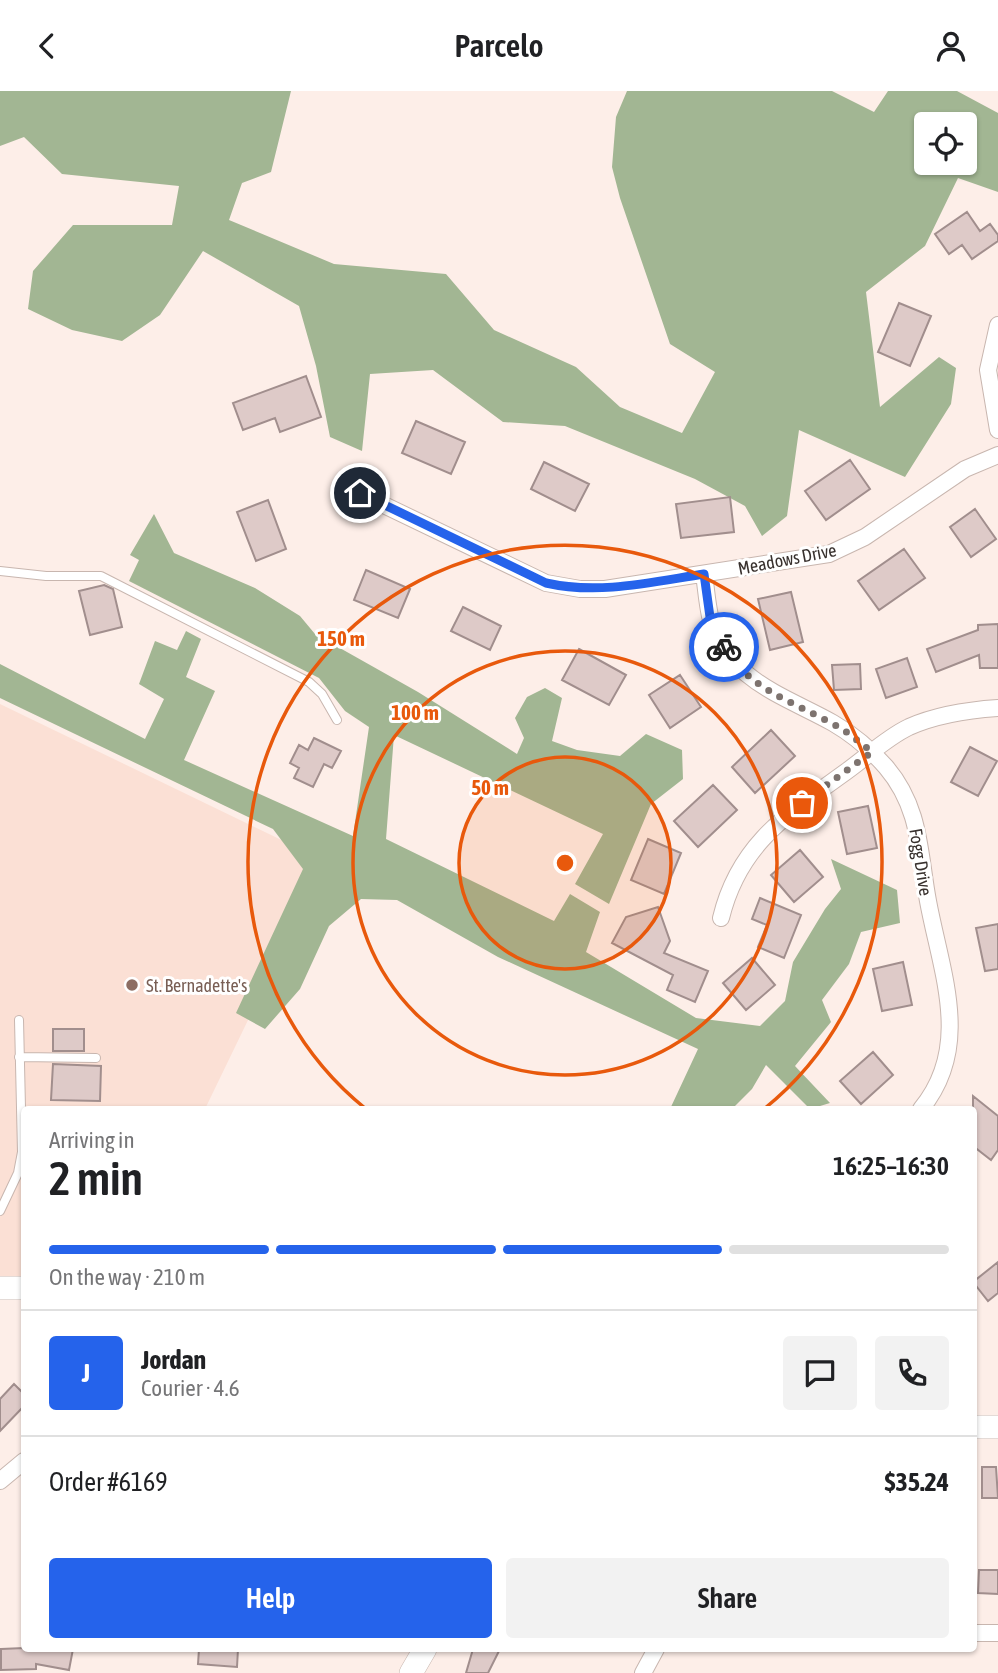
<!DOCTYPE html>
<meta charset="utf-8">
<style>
body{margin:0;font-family:"Asap Condensed",sans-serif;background:#f2f2f2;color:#202124;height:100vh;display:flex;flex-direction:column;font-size:26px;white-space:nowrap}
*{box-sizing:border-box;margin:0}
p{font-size:23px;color:#757577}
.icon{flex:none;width:38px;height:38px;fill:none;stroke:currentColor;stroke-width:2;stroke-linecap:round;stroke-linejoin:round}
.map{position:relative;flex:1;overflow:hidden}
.panel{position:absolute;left:21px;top:1015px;width:956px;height:546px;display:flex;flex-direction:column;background:#fff;border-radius:7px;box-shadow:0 2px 5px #0004}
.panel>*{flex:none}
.fabs{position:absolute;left:914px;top:21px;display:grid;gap:14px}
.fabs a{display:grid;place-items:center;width:63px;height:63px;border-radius:7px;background:#fff;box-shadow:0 2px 5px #0004;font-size:35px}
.pin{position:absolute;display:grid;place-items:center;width:60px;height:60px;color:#fff;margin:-30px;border:4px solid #fff;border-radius:50%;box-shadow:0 2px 7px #0007}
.courier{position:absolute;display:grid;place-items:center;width:70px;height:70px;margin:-35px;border:5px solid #2563eb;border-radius:50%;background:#fff;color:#222;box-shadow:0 2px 9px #0007}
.head em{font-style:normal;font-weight:600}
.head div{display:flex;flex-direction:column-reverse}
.head{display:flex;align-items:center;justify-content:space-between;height:119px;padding:0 28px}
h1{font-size:46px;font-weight:600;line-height:52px}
.bar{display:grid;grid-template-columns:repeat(4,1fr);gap:10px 7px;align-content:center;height:84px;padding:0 28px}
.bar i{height:9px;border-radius:5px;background:#e0e0e0}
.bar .active{background:#2563eb}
.bar p{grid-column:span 4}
.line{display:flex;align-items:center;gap:18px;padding:0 28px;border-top:2px solid #e0e0e0}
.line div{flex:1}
.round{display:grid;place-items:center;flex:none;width:74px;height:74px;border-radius:7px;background:#f2f2f2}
.action{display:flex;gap:14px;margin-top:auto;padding:14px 28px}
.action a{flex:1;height:80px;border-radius:7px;background:#2563eb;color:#fff;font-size:28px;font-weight:600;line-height:80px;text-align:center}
.action a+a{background:#f2f2f2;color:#202124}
header{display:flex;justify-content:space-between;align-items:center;height:91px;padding:0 28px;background:#fff;font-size:32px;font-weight:600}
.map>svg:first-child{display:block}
</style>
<header><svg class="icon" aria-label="back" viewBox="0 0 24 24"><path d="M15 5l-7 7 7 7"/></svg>Parcelo<svg class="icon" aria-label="person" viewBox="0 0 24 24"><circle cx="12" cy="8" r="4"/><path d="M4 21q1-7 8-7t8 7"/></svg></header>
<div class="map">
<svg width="998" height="1582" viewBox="0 0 998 1582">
<rect width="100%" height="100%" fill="#fdeee8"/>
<path fill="#fbe0d5" d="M0 613 325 770 205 1018H24V1189H0Z"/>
<path fill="#a2b693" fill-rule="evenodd" d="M0 0H291L271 81 242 92 229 129 334 173 446 183 494 239 576 276 620 316 682 342 715 281 670 253 620 107 612 76 616 26 627 0H832L874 21 888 0H957L998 22V101L958 87 925 155 866 201 880 316 939 266 956 277 951 313 905 386 799 339 787 425 762 445 745 415 695 388 565 335 503 331 433 279 370 283 362 360 330 346 316 275 299 215 203 160 160 224 122 250 72 239 28 218 33 180 73 134H172L179 95 62 83 24 46 0 55ZM926 33H964V72H926Z
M154 423 174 462 255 497 300 525 315 543 418 601 517 663 524 647 515 627 527 606 545 597 562 607 552 650 577 659 620 665 646 643 682 659 683 688 651 713 609 813 575 793 603 743 394 644 386 748 554 830 570 803 600 821 586 861 696 927 760 935 785 910 793 871 825 818 841 798 831 768 897 799 900 832 861 841 849 873 822 909 831 931 795 975 830 1012 810 1018 766 974 752 998 732 1018H670L698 958 498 866 397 809 361 808 329 835 300 898 265 938 236 922 303 778 273 738 0 607V573L145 648 164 608 139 593 155 550 177 559 186 540 201 548 186 586 215 600 184 669 353 745 369 636 345 620 319 587 129 490 139 469 130 464Z"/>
<path fill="#decac8" stroke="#a18e8d" stroke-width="2" d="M967 121 980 140 990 133 998 144V150L972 168 962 154 949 163 935 143Z
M899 212 931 225 910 275 878 261Z
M306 285 321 326 280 341 275 327 243 339 233 312Z
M416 330 465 351 451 383 402 362Z
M850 369 870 398 826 429 805 400Z
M544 371 589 393 575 420 531 398Z
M730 406 734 441 681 447 676 413Z
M268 409 286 458 256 470 237 421Z
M975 418 996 448 971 466 950 436Z
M904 458 925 487 879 519 858 490Z
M366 479 410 498 398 527 354 509Z
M104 494 113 498 122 536 90 544 79 500Z
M791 501 803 551 770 559 758 508Z
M463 516 501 535 490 559 451 540Z
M998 533V577H980L979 564 936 581 927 558 978 539V534Z
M579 558 626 584 609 614 562 589Z
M907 567 917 596 886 607 876 578Z
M860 573 861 598 834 599 832 574Z
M680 584 701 616 670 637 649 604Z
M771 639 795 665 755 702 732 676Z
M314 647 341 660 332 677 324 673 313 696 294 687 299 677 290 672 299 654 308 659Z
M970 656 997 670 978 705 951 691Z
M713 694 737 719 698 756 674 730Z
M868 715 877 757 847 763 838 721Z
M648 748 681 762 664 803 631 789Z
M800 759 823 786 794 811 771 784Z
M760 807 801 824 784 867 758 856 767 834 752 828Z
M658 816 670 850 664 862 708 880 695 911 667 899 673 884 612 852 626 826Z
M998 833V878L985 880 976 837Z
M752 867 775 894 746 919 723 892Z
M903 871 912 914 882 920 873 878Z
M53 938H84V960H53Z
M873 961 893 984 861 1013 840 990Z
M53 973 101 975 100 1010 51 1009Z
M973 1005 998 1025V1059L991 1069 973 1055Z
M998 1171V1202L988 1210 973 1191Z
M14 1293 24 1303V1315L0 1340V1308Z
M982 1376H996L998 1407H982Z
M979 1479H998V1503L978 1502Z
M1 1558 24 1557 73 1558 69 1579 36 1573V1578L1 1579Z
M199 1558H238L237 1576 198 1573Z
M473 1558H500L488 1582H466Z"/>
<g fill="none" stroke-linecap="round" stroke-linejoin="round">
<g stroke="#c8b6af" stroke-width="10">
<path id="lane" d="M0 480 46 485H101L309 591 322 603 337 629
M19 966 96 967
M0 1120 18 1082 22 1061 19 929"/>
</g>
<g stroke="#c8b6af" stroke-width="18">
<path id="street" d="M998 234 988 279 998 339
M361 403 546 492 580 498H605L829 463 865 446 965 378 998 364
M704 483C706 497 707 511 710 525 726 589 783 604 833 632 852 643 872 660 886 676 921 717 919 762 928 810 941 881 973 955 921 1018
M721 827C739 752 789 722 847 680 868 665 886 647 909 636 936 624 968 619 998 617
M0 1390 24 1370
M973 1542H998
M643 1582 656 1558"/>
</g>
<g stroke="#c8b6af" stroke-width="24">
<path id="secondary" d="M0 1197H24
M973 1336H998
M411 1582 425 1558"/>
</g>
<use href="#lane" stroke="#fff" stroke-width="8"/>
<use href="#street" stroke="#fff" stroke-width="16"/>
<use href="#secondary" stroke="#fff" stroke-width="23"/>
</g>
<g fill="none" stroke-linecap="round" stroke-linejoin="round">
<path stroke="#7d736f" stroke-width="7" stroke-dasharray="0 12.6" d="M724 556C748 597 791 610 831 632 846 639 859 651 872 661L802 712"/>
<path stroke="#2563eb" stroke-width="9" d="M360 402 546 492C599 504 652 491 704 483L710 526 724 556"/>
</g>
<circle cx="565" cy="772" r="106" fill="#e8590c" fill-opacity=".12"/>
<g fill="none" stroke="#e8590c" stroke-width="3.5">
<circle cx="565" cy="772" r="106"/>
<circle cx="565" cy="772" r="212"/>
<path d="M366 1018A317 317 0 1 1 764 1018"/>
</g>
<circle fill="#8d6e63" stroke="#fff" stroke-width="2.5" cx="132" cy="894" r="7"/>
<g text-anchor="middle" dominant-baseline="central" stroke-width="6" stroke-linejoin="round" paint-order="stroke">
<g font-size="18" fill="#38312e" stroke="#fff">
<text transform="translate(787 468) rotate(-11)">Meadows Drive</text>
<text transform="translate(921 771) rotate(81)">Fogg Drive</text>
</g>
<g font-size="18" fill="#785e54" stroke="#fff" text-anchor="start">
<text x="146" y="894">St. Bernadette's</text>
</g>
</g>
<circle cx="565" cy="772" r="10" fill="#e8590c" stroke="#fff" stroke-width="3.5"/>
<g font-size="21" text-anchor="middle" font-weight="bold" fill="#e8590c" stroke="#fff" stroke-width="6" stroke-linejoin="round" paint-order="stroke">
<text x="341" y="555">150 m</text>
<text x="415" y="629">100 m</text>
<text x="490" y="704">50 m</text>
</g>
</svg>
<div class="fabs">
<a><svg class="icon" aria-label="locate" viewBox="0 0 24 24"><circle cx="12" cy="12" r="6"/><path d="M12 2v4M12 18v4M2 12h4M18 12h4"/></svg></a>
</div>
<div class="pin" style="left:802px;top:712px;background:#ea580c"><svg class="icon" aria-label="bag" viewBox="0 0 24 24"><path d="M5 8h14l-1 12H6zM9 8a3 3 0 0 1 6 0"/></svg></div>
<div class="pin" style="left:360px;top:402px;background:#1f2937"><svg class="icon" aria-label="home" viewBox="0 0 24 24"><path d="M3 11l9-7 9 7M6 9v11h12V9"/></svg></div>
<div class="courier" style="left:724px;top:556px"><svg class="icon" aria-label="bike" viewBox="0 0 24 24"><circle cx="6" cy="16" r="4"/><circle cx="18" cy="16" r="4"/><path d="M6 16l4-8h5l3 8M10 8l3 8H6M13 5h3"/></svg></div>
<section class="panel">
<div class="head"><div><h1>2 min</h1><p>Arriving in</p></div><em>16:25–16:30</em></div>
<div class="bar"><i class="active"></i><i class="active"></i><i class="active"></i><i></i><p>On the way · 210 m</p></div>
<div class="line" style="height:126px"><b class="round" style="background:#2563eb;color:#fff">J</b><div><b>Jordan</b><p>Courier · 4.6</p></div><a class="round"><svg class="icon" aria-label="chat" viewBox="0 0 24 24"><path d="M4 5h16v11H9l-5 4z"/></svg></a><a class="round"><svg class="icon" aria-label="phone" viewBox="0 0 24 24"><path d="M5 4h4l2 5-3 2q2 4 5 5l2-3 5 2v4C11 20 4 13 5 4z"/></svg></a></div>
<div class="line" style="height:91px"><div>Order #6169</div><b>$35.24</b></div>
<div class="action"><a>Help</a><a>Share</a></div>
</section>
</div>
